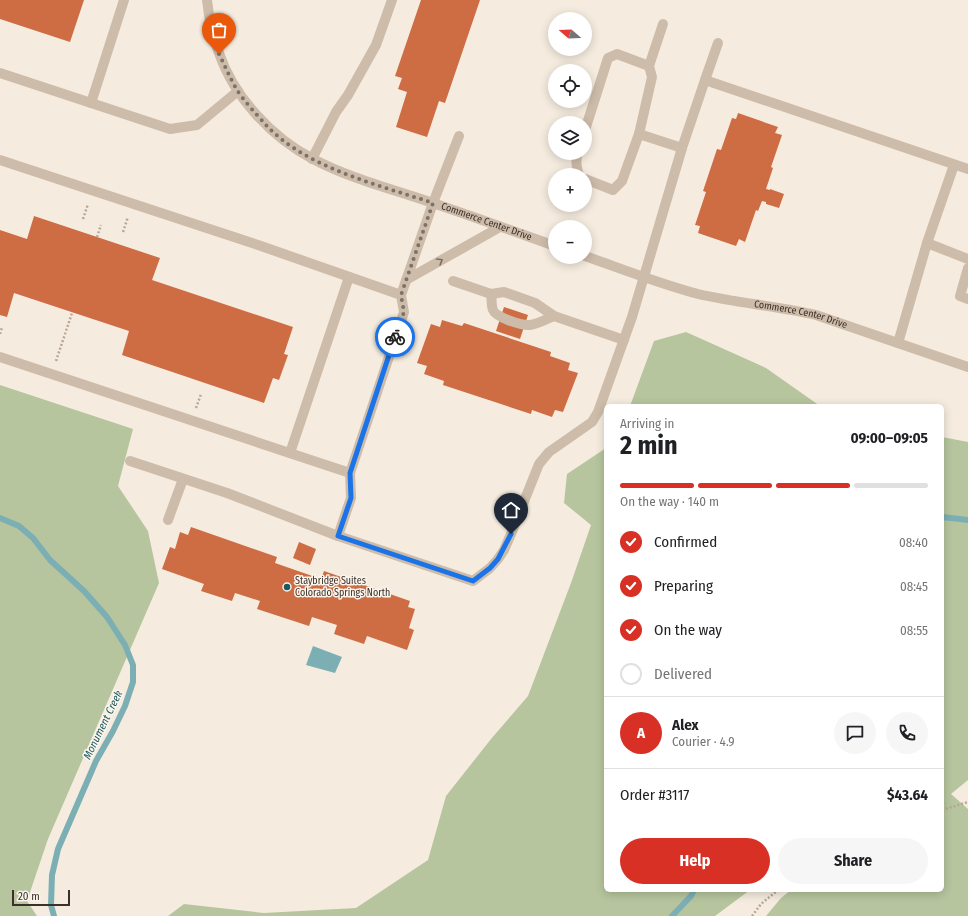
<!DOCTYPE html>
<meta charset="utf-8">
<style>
body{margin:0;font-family:"Fira Sans Condensed",sans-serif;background:#f6f6f6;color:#202124;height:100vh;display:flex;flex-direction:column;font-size:15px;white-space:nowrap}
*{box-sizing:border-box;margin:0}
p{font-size:13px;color:#757577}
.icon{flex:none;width:22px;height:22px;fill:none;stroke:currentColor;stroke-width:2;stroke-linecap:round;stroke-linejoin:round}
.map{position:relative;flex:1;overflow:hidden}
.sheet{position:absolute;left:604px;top:404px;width:340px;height:488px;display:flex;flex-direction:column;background:#fff;border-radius:6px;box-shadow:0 2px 10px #0003}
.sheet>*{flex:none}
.needle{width:26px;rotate:289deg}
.fabs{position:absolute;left:548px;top:12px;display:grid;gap:8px}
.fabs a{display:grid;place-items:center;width:44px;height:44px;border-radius:50%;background:#fff;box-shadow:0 2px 10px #0003;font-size:20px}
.scale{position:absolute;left:12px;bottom:10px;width:58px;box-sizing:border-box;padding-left:4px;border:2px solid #3b302a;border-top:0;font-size:11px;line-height:14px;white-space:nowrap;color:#3b302a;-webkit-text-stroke:3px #fbf5ec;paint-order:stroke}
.pin{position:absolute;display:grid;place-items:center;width:34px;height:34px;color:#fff;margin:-41px -17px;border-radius:50% 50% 50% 0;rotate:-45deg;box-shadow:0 0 4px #0007}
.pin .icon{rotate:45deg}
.courier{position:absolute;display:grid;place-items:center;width:40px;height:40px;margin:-20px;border:3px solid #1a73e8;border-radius:50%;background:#fff;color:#222;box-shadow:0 1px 5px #0007}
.overview em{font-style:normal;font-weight:700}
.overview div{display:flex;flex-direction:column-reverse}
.overview{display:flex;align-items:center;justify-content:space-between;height:68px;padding:0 16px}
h1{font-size:26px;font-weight:700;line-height:30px}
.bar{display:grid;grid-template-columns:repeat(4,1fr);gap:6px 4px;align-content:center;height:48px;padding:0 16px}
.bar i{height:5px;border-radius:3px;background:#e0e0e0}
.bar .active{background:#d93025}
.bar p{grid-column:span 4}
.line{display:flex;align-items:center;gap:10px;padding:0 16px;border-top:1px solid #e0e0e0}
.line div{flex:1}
.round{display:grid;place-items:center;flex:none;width:42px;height:42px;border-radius:21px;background:#f6f6f6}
ol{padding:0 16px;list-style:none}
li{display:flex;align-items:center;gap:12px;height:44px}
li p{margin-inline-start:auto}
li .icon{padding:4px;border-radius:50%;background:#d93025;color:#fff;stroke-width:4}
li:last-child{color:#757577}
li i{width:22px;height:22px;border:2px solid #e0e0e0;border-radius:50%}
.action{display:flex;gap:8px;margin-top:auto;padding:8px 16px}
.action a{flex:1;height:46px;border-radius:24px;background:#d93025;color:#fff;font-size:16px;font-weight:700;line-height:46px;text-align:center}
.action a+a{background:#f6f6f6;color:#202124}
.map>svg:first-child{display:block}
</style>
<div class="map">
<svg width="968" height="916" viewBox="0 0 968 916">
<rect width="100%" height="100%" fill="#f5ecdf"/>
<path fill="#b6c59e" d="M686 332 766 368 820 406H630L654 341Z
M0 385 133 429 118 486 148 531 159 583 48 839 27 901 37 916H0Z
M942 437 968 442V780L951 794 968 809V916H766L781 898 791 890H942Z
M606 448V890H750L715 916H168L184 904 264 913 356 908 428 860 446 796 491 739 528 696 571 583 591 525 564 503 567 474Z"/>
<path fill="#7cafb4" d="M313 646 342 657 335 673 306 665Z"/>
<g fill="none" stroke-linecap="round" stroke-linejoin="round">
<path stroke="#7cafb4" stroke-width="6" d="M942 517 968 520
M0 518 19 526 33 538 50 560 84 591 107 617 125 645 133 665V682L125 706 113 731 96 761 58 849 52 875 51 905 54 916
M672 916 691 896 694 890"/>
</g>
<path fill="#ce6c44" d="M0 0H84L70 42 0 19Z
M421 0H480L445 103 439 101 427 137 396 127 407 92 398 89 402 78 395 76Z
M738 113 778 127 775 133 782 135 771 167 773 168 766 189 770 190V189L784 194 779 208 766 204V202L762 201 758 211 756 210 745 242 739 239 736 246 698 233 700 226 695 225 706 192 703 191 717 149 721 150 732 118 736 119Z
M34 216 160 258 152 280 293 327 284 354 288 355 279 380 273 378 264 403 122 355 129 331 14 293 7 317 0 315V230L27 239Z
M504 307 528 315 520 339 496 331Z
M442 320 462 326 464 323 551 352 550 356 570 363 568 370 578 373 563 412 555 410 552 417 532 410 531 414 443 385 444 381 424 374 427 366 417 363 431 324 440 327Z
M191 527 277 557 275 563 321 579 324 571 410 601 408 607 415 609 409 628 414 630 407 650 367 636 364 644 334 634 337 625 312 617 309 626 257 609 260 601 235 593 232 601 201 591 204 584 162 569 170 547 175 549 180 532 188 535Z
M299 542 316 549 310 565 293 558Z"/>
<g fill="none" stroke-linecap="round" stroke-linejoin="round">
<path stroke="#baa694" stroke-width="2.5" stroke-dasharray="2 2" stroke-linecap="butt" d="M83 219 88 204
M123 232 128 217
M97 237 101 225
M0 334 2 327
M56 361 72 313
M196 408 201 394
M942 810 968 802
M752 916 761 904 778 890"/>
<g stroke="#cebcaa" stroke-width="10">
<path id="s1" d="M207 0C209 18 212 36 219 53 234 97 272 138 313 159 347 177 385 187 421 199 466 214 510 230 555 246"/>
<path d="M649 66 663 24"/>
<path d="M0 73 170 129 197 125 238 91"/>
<path d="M705 80 718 43"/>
<path d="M91 103 124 0"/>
<path d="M585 130 608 58 617 54 649 66 652 77 639 134 622 181 613 190 585 179"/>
<path d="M639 134 682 148"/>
<path d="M578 153C575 161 576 167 579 175"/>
<path d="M312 159 336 112 348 95 376 45 392 0"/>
<path d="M0 160 261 246 401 295 433 203 459 136"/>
<path d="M927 243 968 259"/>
<path id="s2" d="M585 256C622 269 660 284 698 294 737 303 777 306 816 315L968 367"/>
<path d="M968 268 960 296 968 299"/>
<path d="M406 280 500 227"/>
<path d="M453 281 491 294 504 292 535 303 554 316 624 340"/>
<path d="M491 294C492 298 491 305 493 310 495 317 522 326 530 325 538 324 546 319 554 316"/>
<path d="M898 343 927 243 954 165"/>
<path d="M0 357 350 473 404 312 401 295"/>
<path d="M290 453 349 277"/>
<path d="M130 461 227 493 338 536 473 581 490 568 498 559 504 550 511 534 539 464 549 452 592 422 598 412 632 317 682 148 705 80 968 169"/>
<path d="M168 520 183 479"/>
<path d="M338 536 351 498 350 473"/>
</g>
</g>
<defs><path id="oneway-chevron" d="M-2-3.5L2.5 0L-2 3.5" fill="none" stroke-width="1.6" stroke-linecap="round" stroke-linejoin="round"/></defs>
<use stroke="#7d6f64" href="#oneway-chevron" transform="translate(440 261) rotate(-30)"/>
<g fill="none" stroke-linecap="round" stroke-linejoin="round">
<path stroke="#7c7269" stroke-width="4" stroke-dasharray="0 7.2" d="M219 54C225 66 230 78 237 90 244 101 257 115 266 125 306 168 379 185 433 203L401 295 404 312 395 337"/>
<path stroke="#1a73e8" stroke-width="5" d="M395 337 350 473 351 498 338 536 473 581 490 568 498 559 511 534"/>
</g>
<circle fill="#1c5960" stroke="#fbf5ec" stroke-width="1.5" cx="287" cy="587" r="4"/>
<g text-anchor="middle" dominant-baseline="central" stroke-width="3" stroke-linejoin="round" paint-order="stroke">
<g font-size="10" fill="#3b302a" stroke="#fbf5ec">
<text stroke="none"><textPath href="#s1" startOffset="384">Commerce Center Drive</textPath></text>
<text stroke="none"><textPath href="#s2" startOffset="224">Commerce Center Drive</textPath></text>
</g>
<g font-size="10" fill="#3b302a" stroke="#fbf5ec" text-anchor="start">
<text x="295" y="581">Staybridge Suites<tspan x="295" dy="12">Colorado Springs North</tspan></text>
</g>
<g font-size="11" font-style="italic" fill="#1c5960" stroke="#fbf5ec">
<text transform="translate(103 725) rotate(-64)">Monument Creek</text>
</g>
</g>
</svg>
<div class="fabs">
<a><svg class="needle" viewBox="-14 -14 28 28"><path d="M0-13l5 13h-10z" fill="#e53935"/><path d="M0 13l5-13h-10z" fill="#757577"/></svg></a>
<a><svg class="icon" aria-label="locate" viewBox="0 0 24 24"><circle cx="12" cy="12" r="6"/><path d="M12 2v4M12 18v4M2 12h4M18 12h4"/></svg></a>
<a><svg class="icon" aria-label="layers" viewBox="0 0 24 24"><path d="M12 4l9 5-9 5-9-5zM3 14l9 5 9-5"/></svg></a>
<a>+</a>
<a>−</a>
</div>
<div class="scale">20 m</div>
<div class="pin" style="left:219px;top:54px;background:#ea580c"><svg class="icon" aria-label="bag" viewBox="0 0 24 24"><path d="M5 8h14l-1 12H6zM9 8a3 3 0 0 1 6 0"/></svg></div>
<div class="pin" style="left:511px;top:534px;background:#1f2937"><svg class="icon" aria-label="home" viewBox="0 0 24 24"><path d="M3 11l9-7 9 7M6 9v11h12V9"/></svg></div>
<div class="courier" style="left:395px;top:337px"><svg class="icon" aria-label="bike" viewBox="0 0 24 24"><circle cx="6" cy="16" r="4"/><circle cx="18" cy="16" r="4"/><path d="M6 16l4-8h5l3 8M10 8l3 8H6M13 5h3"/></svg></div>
<section class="sheet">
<div class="overview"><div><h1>2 min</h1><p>Arriving in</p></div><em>09:00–09:05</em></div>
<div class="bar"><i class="active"></i><i class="active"></i><i class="active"></i><i></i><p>On the way · 140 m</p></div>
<ol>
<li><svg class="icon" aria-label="check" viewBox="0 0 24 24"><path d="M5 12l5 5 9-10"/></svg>Confirmed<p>08:40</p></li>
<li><svg class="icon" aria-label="check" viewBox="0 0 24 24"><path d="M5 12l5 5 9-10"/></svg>Preparing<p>08:45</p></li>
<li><svg class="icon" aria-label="check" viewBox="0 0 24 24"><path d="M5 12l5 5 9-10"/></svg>On the way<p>08:55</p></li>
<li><i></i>Delivered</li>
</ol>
<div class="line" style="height:72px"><b class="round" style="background:#d93025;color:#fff">A</b><div><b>Alex</b><p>Courier · 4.9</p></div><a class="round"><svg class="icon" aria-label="chat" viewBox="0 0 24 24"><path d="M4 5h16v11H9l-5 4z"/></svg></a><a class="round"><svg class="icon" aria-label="phone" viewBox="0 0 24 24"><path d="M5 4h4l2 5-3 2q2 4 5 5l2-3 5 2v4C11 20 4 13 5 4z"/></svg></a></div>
<div class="line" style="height:52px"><div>Order #3117</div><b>$43.64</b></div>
<div class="action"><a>Help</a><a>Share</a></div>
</section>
</div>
